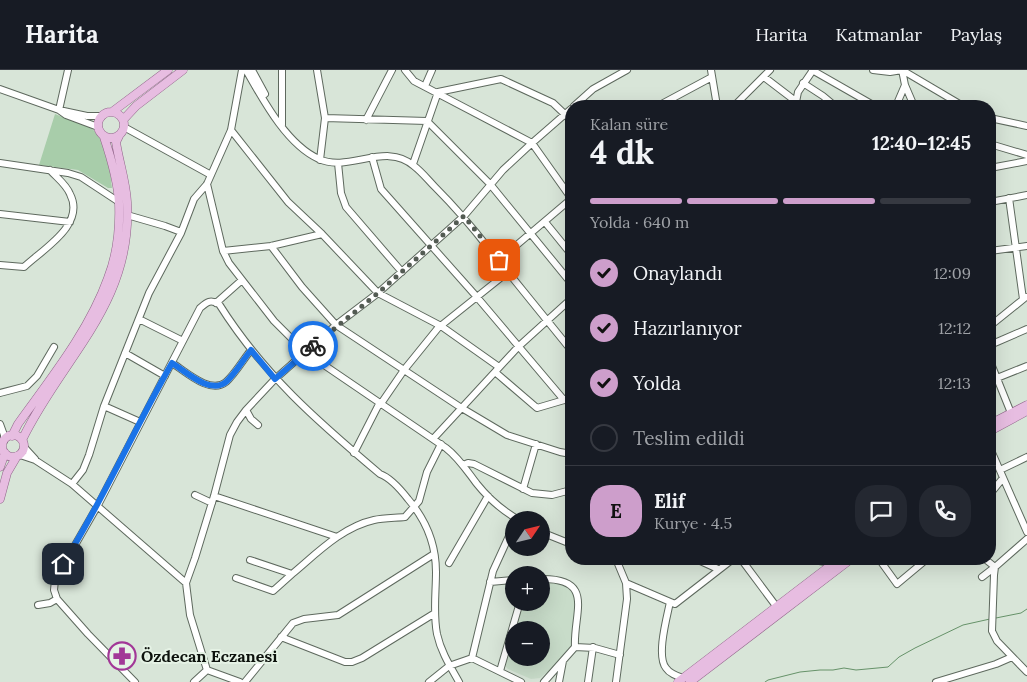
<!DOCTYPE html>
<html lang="tr">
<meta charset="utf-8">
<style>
body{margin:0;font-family:Lora,serif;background:#242831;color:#f1f3f6;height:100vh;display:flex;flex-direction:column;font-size:19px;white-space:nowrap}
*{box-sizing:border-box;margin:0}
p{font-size:16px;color:#9ea1a6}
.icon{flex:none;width:28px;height:28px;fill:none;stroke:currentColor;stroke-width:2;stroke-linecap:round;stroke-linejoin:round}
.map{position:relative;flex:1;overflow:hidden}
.panel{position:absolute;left:565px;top:30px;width:431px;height:465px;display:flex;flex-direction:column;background:#171b24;border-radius:20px;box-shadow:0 5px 20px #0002}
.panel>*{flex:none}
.needle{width:32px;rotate:55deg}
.fabs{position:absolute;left:505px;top:441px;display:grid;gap:10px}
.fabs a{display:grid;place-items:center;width:45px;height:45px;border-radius:50%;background:#171b24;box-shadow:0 5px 20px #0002;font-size:25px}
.pin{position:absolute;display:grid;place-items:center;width:42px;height:42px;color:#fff;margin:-21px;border-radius:10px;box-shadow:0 2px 8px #0006}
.courier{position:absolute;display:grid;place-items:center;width:50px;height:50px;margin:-25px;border:4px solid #1a73e8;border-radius:50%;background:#fff;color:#222;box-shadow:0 1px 6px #0007}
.headline em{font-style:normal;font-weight:800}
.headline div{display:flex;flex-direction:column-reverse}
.headline{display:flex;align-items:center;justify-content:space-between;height:85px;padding:0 25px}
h1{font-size:32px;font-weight:800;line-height:38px}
.bar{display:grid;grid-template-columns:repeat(4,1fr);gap:8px 5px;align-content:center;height:60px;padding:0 25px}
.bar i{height:6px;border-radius:4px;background:#363941}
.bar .active{background:#cd9ecb}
.bar p{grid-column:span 4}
.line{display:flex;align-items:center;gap:12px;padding:0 25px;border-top:1px solid #363941}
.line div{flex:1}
.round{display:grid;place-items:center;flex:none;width:52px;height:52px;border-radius:20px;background:#242831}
ol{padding:0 25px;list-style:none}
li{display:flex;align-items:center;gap:15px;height:55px}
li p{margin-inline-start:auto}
li .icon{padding:5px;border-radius:50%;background:#cd9ecb;color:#111;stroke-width:4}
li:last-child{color:#9ea1a6}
li i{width:28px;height:28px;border:2px solid #363941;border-radius:50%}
header{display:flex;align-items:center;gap:30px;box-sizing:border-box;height:70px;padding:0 25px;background:#171b24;border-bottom:1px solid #363941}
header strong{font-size:24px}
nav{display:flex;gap:28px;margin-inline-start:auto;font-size:18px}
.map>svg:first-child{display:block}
</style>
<header>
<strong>Harita</strong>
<nav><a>Harita</a><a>Katmanlar</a><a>Paylaş</a></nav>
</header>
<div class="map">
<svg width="1027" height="612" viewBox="0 0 1027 612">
<rect width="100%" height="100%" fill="#d8e5d8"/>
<path fill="#c8dcc9" d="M541 511 566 515 574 521 577 536 572 577 559 593 545 604 540 608 531 609 508 599 505 596V591L514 564V588H541V560H515L524 533 541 532Z"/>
<path fill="#a8cdaa" d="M55 44C66 49 81 52 92 59 109 70 110 99 112 118H108L78 100 39 95Z"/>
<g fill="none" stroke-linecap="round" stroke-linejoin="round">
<path stroke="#669269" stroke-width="1" d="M996 548 1021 543 1027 539
M765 612 768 610 800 602 820 600H833L844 598 856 600 888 597 899 587 915 578 963 555 990 549"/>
<g stroke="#5e695e" stroke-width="8">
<path id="minor" d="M246 0C263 30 287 75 319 89 349 103 386 71 414 96 422 102 428 110 435 117 455 137 473 158 490 180 517 213 544 247 571 280
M252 0 265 24
M317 0 325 48 320 90
M405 0 414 11 532 73 571 128
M711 0 717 36
M812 0 875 36
M873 0 890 2 902 0 905 15 896 36
M902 0 963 36
M764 7 802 36
M803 13 823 26 835 36
M905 15 914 36
M425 16 432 0
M0 19 59 40 68 0
M574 36 593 19 627 0
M658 36 712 7
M734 36 770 0
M789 36 796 32 798 22 813 0
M325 48 427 51 490 114 571 213
M990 48 1027 56
M366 50 392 0
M282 55V0
M98 57 66 45 59 40 87 46H102
M124 57 211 105
M231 60 288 132 322 164 378 223 441 256 499 297
M990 74 1027 85
M372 87 381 119 476 226 564 330
M0 93 68 103 81 107 119 132
M338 93 341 123 346 137 402 202
M413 94 438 22 501 9 553 33 571 50
M990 98 1027 91
M207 114 223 181 229 193 274 251 305 282 446 378C459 388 467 401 477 414 489 429 503 441 519 450
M1009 128 1023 229
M990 132 1027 125
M0 144 70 152
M127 145 165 156 181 162
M545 152 571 184
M271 176 302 217 336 255 460 337 507 365 560 382 571 384
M223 181 271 176 322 164
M990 181 1027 176
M499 190 571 129
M0 195 24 197C43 179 86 155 70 124 66 114 57 108 50 100
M216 233 242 210
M139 249 183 271
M990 256 1026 227
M990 275 1027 259
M125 283 165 306
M990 291 1011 343
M172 293C185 301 210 325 226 312 235 304 243 290 251 280
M495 302 537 338 571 328
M997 308 1027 296
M0 323 27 316 37 306 54 277
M380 335 404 300 438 258 508 202
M104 336 140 352
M246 340 251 349 258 355
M0 354 4 365V371
M433 369 518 277 571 229
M24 377 35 389
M990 378 1027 462
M354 383 379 334
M20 385 35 390 72 414 186 513
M463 395 468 393 474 394 532 423 552 425 571 420
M1000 400 1027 387
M72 414 83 400 89 385 104 336 149 223 181 163 194 129 207 114 231 60 242 0
M523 419 536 374
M990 424 1003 408
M195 425 212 433
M214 426 337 467
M541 462 571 474
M54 484 66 489
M696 489 718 499
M741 489 779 540
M805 489 833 493
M879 489 897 514 927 489
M985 489 995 497 1027 469
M250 490 292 504C316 484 342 457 374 450 383 448 395 448 405 447L419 431 427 402 441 374
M449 493 488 426
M995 497 994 505 992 561 997 571 1027 602
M982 507 995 497
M236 508 273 521 292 504
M541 509C596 508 573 543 575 577
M490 512 514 510
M626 513 675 534 733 489
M670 532C667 547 656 586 666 598 670 604 677 606 683 608
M38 535 50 533 57 529
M281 567 345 592H352L362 588 435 543
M472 588 493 501 514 455
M500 601 520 532
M135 612 88 564 57 529 54 520 55 510 98 435 200 238C207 232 210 229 219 234 263 304 317 351 380 404 391 408 401 420 408 429 426 450 436 475 436 502 436 523 433 543 437 564 441 582 450 596 459 612
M194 612 207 600
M240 612 207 600 190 545 186 513 195 488 214 426 230 365 237 352 246 340 275 309 336 255 378 223 464 146 503 100 532 73 571 39
M245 612 293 553 304 549 338 545 434 484
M429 612 449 596 472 588 521 612
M544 612 575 577 595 578 620 585
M559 612 563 591
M588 612 593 577
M616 612 627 529 626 513 616 489
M936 612 996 594 1012 587"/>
</g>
<g stroke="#906489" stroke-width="9">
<path id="major" d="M98 55a13 13 0 1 1 26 0a13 13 0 1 1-26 0Z
M112 42 168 0
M123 50 136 36 183 0
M990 354 1027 335
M990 361 1027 341
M2 376a11 11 0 1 1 22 0a11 11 0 1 1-22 0Z
M12 366 18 354C51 308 89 261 108 208 117 185 120 158 119 133 118 111 111 88 104 67
M22 370C62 287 133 234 127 132 126 112 119 92 116 72L119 66
M0 397 5 383
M0 429 7 403 17 386
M678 612 839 489
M690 612 851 489"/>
</g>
<use href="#minor" stroke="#fff" stroke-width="6"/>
<use href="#major" stroke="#e7bde1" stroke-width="8"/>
</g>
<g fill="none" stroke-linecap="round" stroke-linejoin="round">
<path stroke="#535b53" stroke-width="5" stroke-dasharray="0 9" d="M313 276 378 223 464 146 499 190"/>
<path stroke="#1a73e8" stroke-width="6" d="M63 494C104 429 134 359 172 293 185 301 210 325 226 312 235 304 243 290 251 280L275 309 313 276"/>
</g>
<defs>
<g id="pharmacy-ring" transform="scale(1.4375)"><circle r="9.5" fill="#e5f2e5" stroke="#a23797" stroke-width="1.5"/><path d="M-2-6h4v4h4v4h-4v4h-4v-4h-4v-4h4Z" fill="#a23797"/></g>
</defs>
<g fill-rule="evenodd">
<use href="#pharmacy-ring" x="122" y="586"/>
</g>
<g text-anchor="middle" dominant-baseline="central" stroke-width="4" stroke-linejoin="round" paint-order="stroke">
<g font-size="16" font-weight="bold" fill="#0c110c" stroke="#e5f2e5" text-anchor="start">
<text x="141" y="586">Özdecan Eczanesi</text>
</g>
</g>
</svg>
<div class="fabs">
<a><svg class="needle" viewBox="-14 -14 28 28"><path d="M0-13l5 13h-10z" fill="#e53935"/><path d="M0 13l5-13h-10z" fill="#9ea1a6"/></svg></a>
<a>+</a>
<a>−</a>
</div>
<div class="pin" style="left:499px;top:190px;background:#ea580c"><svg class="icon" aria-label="bag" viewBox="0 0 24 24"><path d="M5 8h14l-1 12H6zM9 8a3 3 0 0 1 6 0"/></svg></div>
<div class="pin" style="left:63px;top:494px;background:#1f2937"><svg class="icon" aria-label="home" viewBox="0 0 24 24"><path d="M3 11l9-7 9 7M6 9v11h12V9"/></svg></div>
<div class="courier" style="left:313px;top:276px"><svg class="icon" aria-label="bike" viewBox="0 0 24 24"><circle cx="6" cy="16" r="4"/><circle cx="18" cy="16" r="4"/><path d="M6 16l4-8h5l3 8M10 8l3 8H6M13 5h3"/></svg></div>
<section class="panel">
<div class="headline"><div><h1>4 dk</h1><p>Kalan süre</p></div><em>12:40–12:45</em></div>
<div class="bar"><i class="active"></i><i class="active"></i><i class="active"></i><i></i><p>Yolda · 640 m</p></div>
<ol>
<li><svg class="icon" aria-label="check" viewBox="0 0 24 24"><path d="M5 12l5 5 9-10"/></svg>Onaylandı<p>12:09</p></li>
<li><svg class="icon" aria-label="check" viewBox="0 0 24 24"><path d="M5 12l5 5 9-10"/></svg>Hazırlanıyor<p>12:12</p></li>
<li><svg class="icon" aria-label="check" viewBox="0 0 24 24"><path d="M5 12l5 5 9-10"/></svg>Yolda<p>12:13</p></li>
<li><i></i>Teslim edildi</li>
</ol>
<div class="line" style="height:90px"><b class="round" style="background:#cd9ecb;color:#111">E</b><div><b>Elif</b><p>Kurye · 4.5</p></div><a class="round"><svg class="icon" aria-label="chat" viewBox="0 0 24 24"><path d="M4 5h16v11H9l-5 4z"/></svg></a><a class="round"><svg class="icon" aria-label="phone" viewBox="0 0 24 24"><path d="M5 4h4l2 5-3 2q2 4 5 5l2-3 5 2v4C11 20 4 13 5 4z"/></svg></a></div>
</section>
</div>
